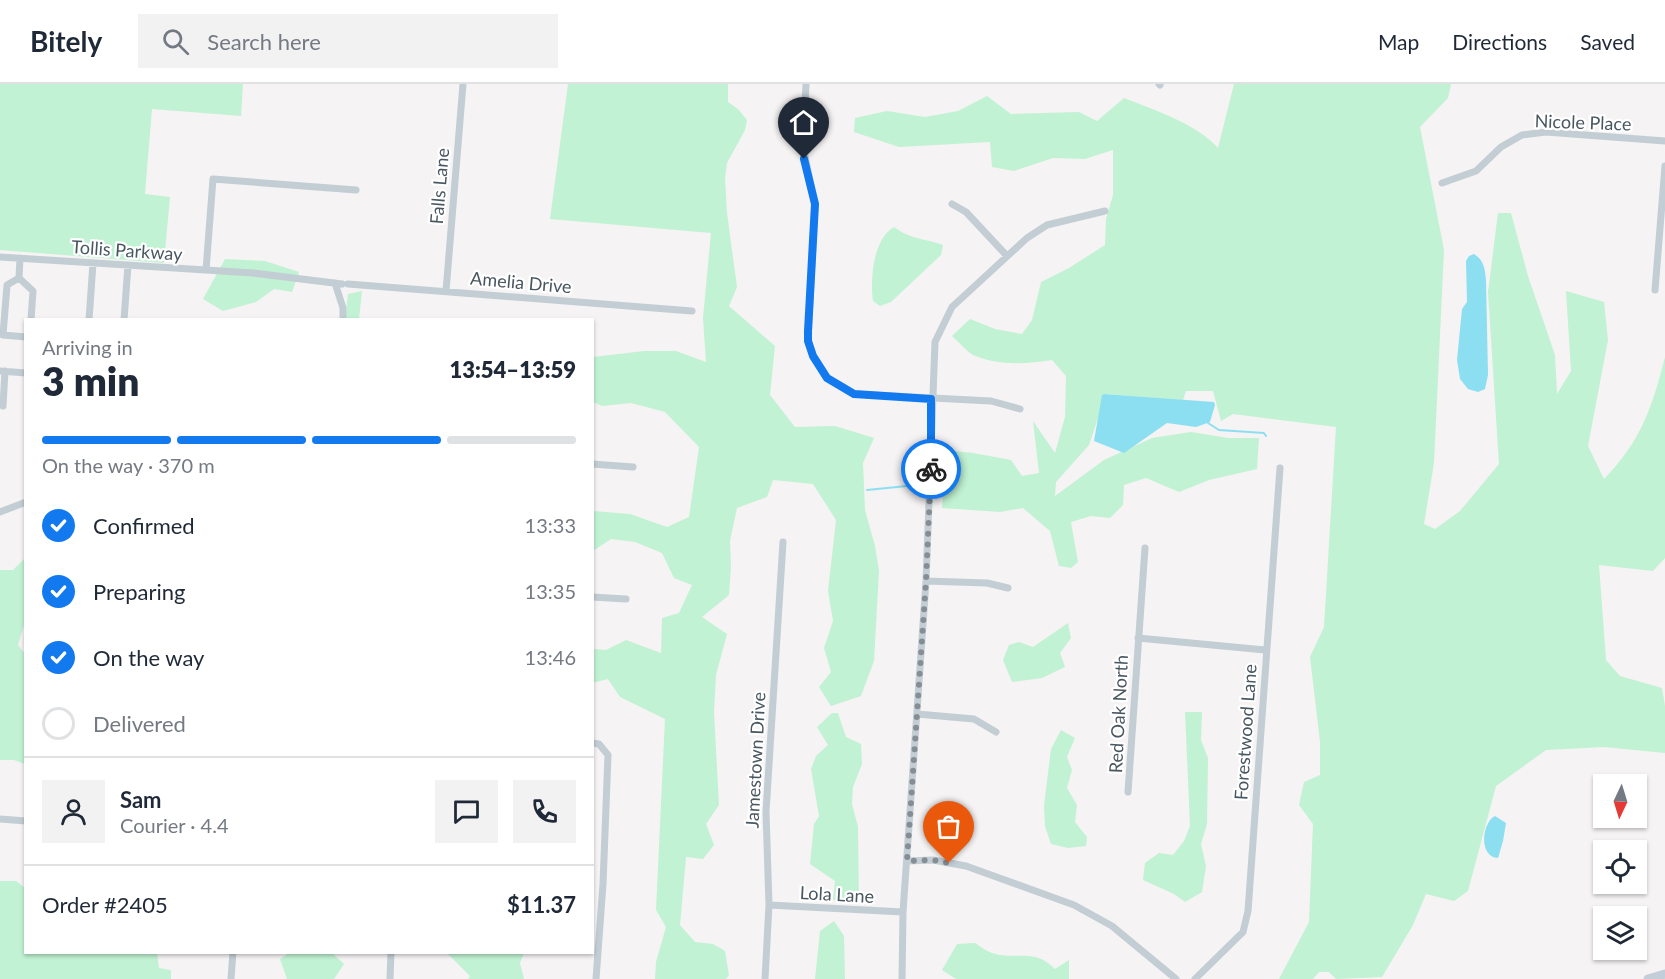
<!DOCTYPE html>
<meta charset="utf-8">
<style>
body{margin:0;font-family:Lato,sans-serif;background:#f2f2f3;color:#1f2937;height:100vh;display:flex;flex-direction:column;font-size:22px;white-space:nowrap}
*{box-sizing:border-box;margin:0}
p{font-size:20px;color:#747a83}
.icon{flex:none;width:33px;height:33px;fill:none;stroke:currentColor;stroke-width:2;stroke-linecap:round;stroke-linejoin:round}
.map{position:relative;flex:1;overflow:hidden}
.drawer{position:absolute;left:24px;top:234px;width:570px;height:636px;display:flex;flex-direction:column;background:#fff;border-radius:0px;box-shadow:0 2px 4px #0004}
.drawer>*{flex:none}
.needle{width:39px;rotate:184deg}
.tools{position:absolute;left:1593px;top:690px;display:grid;gap:12px}
.tools a{display:grid;place-items:center;width:54px;height:54px;border-radius:0px;background:#fff;box-shadow:0 2px 4px #0004;font-size:30px}
.pin{position:absolute;display:grid;place-items:center;width:51px;height:51px;color:#fff;margin:-62px -26px;border-radius:50% 50% 50% 0;rotate:-45deg;box-shadow:0 0 6px #0007}
.pin .icon{rotate:45deg}
.courier{position:absolute;display:grid;place-items:center;width:60px;height:60px;margin:-30px;border:4px solid #1279ef;border-radius:50%;background:#fff;color:#222;box-shadow:0 2px 8px #0007}
.summary em{font-style:normal;font-weight:800}
.summary div{display:flex;flex-direction:column-reverse}
.summary{display:flex;align-items:center;justify-content:space-between;height:102px;padding:0 18px}
h1{font-size:39px;font-weight:800;line-height:45px}
.bar{display:grid;grid-template-columns:repeat(4,1fr);gap:9px 6px;align-content:center;height:72px;padding:0 18px}
.bar i{height:8px;border-radius:4px;background:#e0e1e3}
.bar .active{background:#1279ef}
.bar p{grid-column:span 4}
.line{display:flex;align-items:center;gap:15px;padding:0 18px;border-top:2px solid #e0e1e3}
.line div{flex:1}
.round{display:grid;place-items:center;flex:none;width:63px;height:63px;border-radius:0px;background:#f2f2f3}
ol{padding:0 18px;list-style:none}
li{display:flex;align-items:center;gap:18px;height:66px}
li p{margin-inline-start:auto}
li .icon{padding:6px;border-radius:50%;background:#1279ef;color:#fff;stroke-width:4}
li:last-child{color:#747a83}
li i{width:33px;height:33px;border:3px solid #e0e1e3;border-radius:50%}
header{display:flex;align-items:center;gap:36px;box-sizing:border-box;height:84px;padding:0 30px;background:#fff;border-bottom:2px solid #e0e1e3}
header strong{font-size:28px}
nav{display:flex;gap:33px;margin-inline-start:auto;font-size:21px}
.search{width:420px;height:54px;background:#f2f2f3;display:flex;align-items:center;gap:15px;box-sizing:border-box;padding:0 21px;border-radius:0px;color:#747a83;font-size:22px}
.map>svg:first-child{display:block}
</style>
<header>
<strong>Bitely</strong>
<div class="search"><svg class="icon" aria-label="search" viewBox="0 0 24 24"><circle cx="10" cy="10" r="6"/><path d="M15 15l6 6"/></svg>Search here</div>
<nav><a>Map</a><a>Directions</a><a>Saved</a></nav>
</header>
<div class="map">
<svg width="1665" height="895" viewBox="0 0 1665 895">
<rect width="100%" height="100%" fill="#f5f3f3"/>
<path fill="#c1f2d3" d="M0 0H243L241 32 152 25 145 110 170 113 164 179 0 166Z
M568 0H728V18L738 25 747 36 745 46 727 79 725 94 727 129 737 203 729 222 775 262 770 311 795 343 835 342 874 354 863 379 865 426 875 462 879 487 874 577 861 612 831 622 819 603 831 588 824 564 833 537 828 507 836 436 813 400 773 396 767 413 737 424 730 457 731 483 729 511 702 533 727 550 716 591 714 628 719 721 706 740 714 761 703 775 686 773 680 841 695 858 713 860 725 867 729 891 726 895H655L656 878 666 843 656 826 665 635 620 613 608 595 592 599 593 565 606 566 626 556 661 569 662 534 679 529 692 501 674 494 662 469 635 458 611 455 593 467V427L630 430 667 443 689 433 699 363 665 328 631 319 602 322 593 318V273L644 267H676L706 278 703 234 711 149 550 135Z
M1234 0H1451L1448 14 1420 43 1444 166 1434 379 1424 440 1435 445 1460 427 1499 380 1488 208 1498 129H1511L1528 192 1555 271 1557 310 1571 287 1566 207 1604 218 1608 256 1588 362 1604 395C1641 357 1652 324 1665 273V474L1653 487 1599 481 1606 576 1620 592 1662 604 1665 622V669L1604 663 1546 666 1496 702 1468 807 1454 817 1426 810 1413 841 1382 893 1336 895 1329 888H1319L1313 895H1279L1309 838 1313 740 1299 721 1304 698 1320 691V658L1310 573 1324 543 1336 343 1233 330 1221 337 1213 307H1186L1183 316 1106 310 1089 361 1056 398 1055 412 1104 376 1152 354 1191 348 1228 354H1259L1257 385 1209 396 1179 408 1146 394 1124 401 1123 421 1110 434 1091 432 1071 438 1078 478 1071 484 1059 482 1050 447 1023 424 1000 428 942 424 946 366 973 369 1011 376 1022 392 1039 389 1033 337 1055 369 1065 333 1066 292 1052 276C1026 280 998 282 973 271 966 267 959 258 952 252L970 235 995 245 1022 250 1032 236 1041 198 1069 184 1105 161 1106 135 1113 111V66L1085 75 1053 74 1014 87 992 83 990 58 899 63 854 48 855 34 887 27 925 33 958 27 987 12 1011 30 1079 28 1097 37 1124 14C1154 26 1197 40 1218 64Z
M894 143C912 156 923 154 943 161L941 171 891 218 880 222 873 217C870 195 873 155 894 143Z
M225 175 265 177 299 188 292 208 274 205 256 218 223 227 203 215Z
M362 207 359 235 345 236 348 210Z
M25 474V538L18 561 25 570V680L14 676H0V486H13Z
M1068 539 1071 554 1060 569 1065 583 1042 594 1012 598 1003 576 1009 561 1019 558 1033 563Z
M1185 628H1202L1201 656 1208 674 1207 740 1201 760 1206 782 1202 808 1185 818 1174 810 1143 796 1145 779 1159 769 1173 771 1184 757 1190 742Z
M832 629H838L846 653 861 660 862 680 853 703 852 720 858 743 859 820 833 816 835 797 810 780 814 740 819 732 811 685 816 672 828 661 817 643Z
M1061 646 1075 654 1067 673 1072 686 1067 704 1077 721 1075 738 1087 753 1086 762 1068 764 1051 760 1045 742 1044 722 1051 665Z
M0 797H16L25 804 26 868 157 869 159 884 171 886V895H0Z
M834 837 844 852 845 895H815L820 847Z
M975 859C980 862 986 867 992 869 1016 877 1034 863 1055 885L1069 876V895H956L942 886 957 860Z
M289 869H332L344 880 334 895H287L280 875Z
M447 869H524L520 879 524 895H468L470 892Z"/>
<path fill="#8cdff1" d="M1474 170C1484 176 1485 185 1486 196L1488 291 1485 305 1478 308 1468 305 1460 295 1457 276 1462 225 1467 218 1466 177 1469 172Z
M1104 310 1214 318 1215 321 1210 338 1196 343 1167 339 1124 369 1094 357 1102 311Z
M1495 732 1506 739 1503 757 1498 774C1478 773 1482 738 1495 732Z"/>
<g fill="none" stroke-linecap="round" stroke-linejoin="round">
<path stroke="#8cdff1" stroke-width="2" d="M1208 339 1219 346 1264 349 1266 352
M867 406 917 401"/>
<path stroke="#c3cdd4" stroke-width="7" d="M806 0 803 63 815 120 808 257 813 272 827 294 854 310 991 317 1020 325
M1159 0 1160 1
M1442 99 1476 87 1501 63 1522 51 1546 48 1665 57
M952 120 966 128 1007 172
M0 173 253 189 342 200
M206 186 213 95 356 106
M19 194 7 201 3 251 26 253
M19 194 33 207 31 236
M19 194 20 174
M335 199 343 224V236
M348 200 692 227
M1655 206 1665 82
M446 207 463 0
M89 236 93 179
M124 236 128 181
M0 287 26 289
M3 322 5 287
M592 380 633 383
M0 428 26 418
M926 497 987 499 1008 504
M592 513 626 515
M1138 554 1265 566
M917 630 974 635 996 648
M592 659 599 660 608 671 603 800 596 895
M1128 708 1145 464
M0 735 26 737
M907 777 933 776 966 782 1074 821 1112 842 1176 895
M769 821 903 828
M231 895 233 868
M390 895 391 868
M765 895 769 821 766 728 783 458
M902 895 903 828 926 497 935 258 952 223 1027 154 1047 141 1105 127
M1195 895 1243 848 1248 827 1280 384"/>
<path stroke="#c3ced9" stroke-width="9" d="M1648 895 1665 890"/>
</g>
<g fill="none" stroke-linecap="round" stroke-linejoin="round">
<path stroke="#858e94" stroke-width="6" stroke-dasharray="0 10.8" d="M931 385 926 497 907 777 933 776 949 779"/>
<path stroke="#1279ef" stroke-width="8" d="M804 75 815 120 808 247V257L813 272 827 294 854 310 931 315V385"/>
</g>
<g text-anchor="middle" dominant-baseline="central" stroke-width="4.5" stroke-linejoin="round" paint-order="stroke">
<g font-size="18" fill="#495761" stroke="#fff">
<text transform="translate(1583 38) rotate(2)">Nicole Place</text>
<text transform="translate(439 102) rotate(-85)">Falls Lane</text>
<text transform="translate(127 166) rotate(4)">Tollis Parkway</text>
<text transform="translate(521 198) rotate(5)">Amelia Drive</text>
<text transform="translate(1118 630) rotate(-87)">Red Oak North</text>
<text transform="translate(1245 648) rotate(-86)">Forestwood Lane</text>
<text transform="translate(755 676) rotate(-87)">Jamestown Drive</text>
<text transform="translate(837 810) rotate(3)">Lola Lane</text>
</g>
</g>
</svg>
<div class="tools">
<a><svg class="needle" viewBox="-14 -14 28 28"><path d="M0-13l5 13h-10z" fill="#e53935"/><path d="M0 13l5-13h-10z" fill="#747a83"/></svg></a>
<a><svg class="icon" aria-label="locate" viewBox="0 0 24 24"><circle cx="12" cy="12" r="6"/><path d="M12 2v4M12 18v4M2 12h4M18 12h4"/></svg></a>
<a><svg class="icon" aria-label="layers" viewBox="0 0 24 24"><path d="M12 4l9 5-9 5-9-5zM3 14l9 5 9-5"/></svg></a>
</div>
<div class="pin" style="left:949px;top:779px;background:#ea580c"><svg class="icon" aria-label="bag" viewBox="0 0 24 24"><path d="M5 8h14l-1 12H6zM9 8a3 3 0 0 1 6 0"/></svg></div>
<div class="pin" style="left:804px;top:75px;background:#1f2937"><svg class="icon" aria-label="home" viewBox="0 0 24 24"><path d="M3 11l9-7 9 7M6 9v11h12V9"/></svg></div>
<div class="courier" style="left:931px;top:385px"><svg class="icon" aria-label="bike" viewBox="0 0 24 24"><circle cx="6" cy="16" r="4"/><circle cx="18" cy="16" r="4"/><path d="M6 16l4-8h5l3 8M10 8l3 8H6M13 5h3"/></svg></div>
<section class="drawer">
<div class="summary"><div><h1>3 min</h1><p>Arriving in</p></div><em>13:54–13:59</em></div>
<div class="bar"><i class="active"></i><i class="active"></i><i class="active"></i><i></i><p>On the way · 370 m</p></div>
<ol>
<li><svg class="icon" aria-label="check" viewBox="0 0 24 24"><path d="M5 12l5 5 9-10"/></svg>Confirmed<p>13:33</p></li>
<li><svg class="icon" aria-label="check" viewBox="0 0 24 24"><path d="M5 12l5 5 9-10"/></svg>Preparing<p>13:35</p></li>
<li><svg class="icon" aria-label="check" viewBox="0 0 24 24"><path d="M5 12l5 5 9-10"/></svg>On the way<p>13:46</p></li>
<li><i></i>Delivered</li>
</ol>
<div class="line" style="height:108px"><a class="round"><svg class="icon" aria-label="person" viewBox="0 0 24 24"><circle cx="12" cy="8" r="4"/><path d="M4 21q1-7 8-7t8 7"/></svg></a><div><b>Sam</b><p>Courier · 4.4</p></div><a class="round"><svg class="icon" aria-label="chat" viewBox="0 0 24 24"><path d="M4 5h16v11H9l-5 4z"/></svg></a><a class="round"><svg class="icon" aria-label="phone" viewBox="0 0 24 24"><path d="M5 4h4l2 5-3 2q2 4 5 5l2-3 5 2v4C11 20 4 13 5 4z"/></svg></a></div>
<div class="line" style="height:78px"><div>Order #2405</div><b>$11.37</b></div>
</section>
</div>
